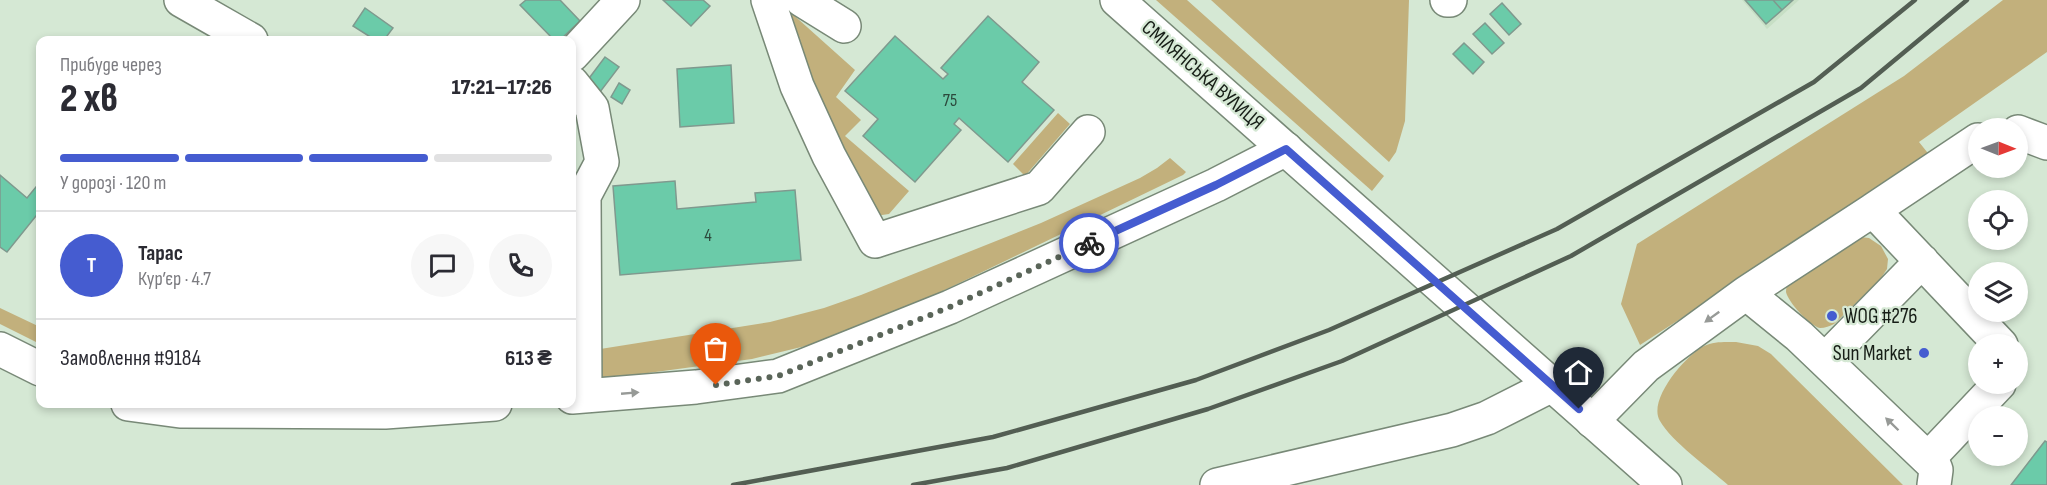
<!DOCTYPE html>
<html lang="uk">
<meta charset="utf-8">
<style>
body{margin:0;font-family:"Sofia Sans Condensed",sans-serif;background:#f7f7f7;color:#2b2b33;height:100vh;display:flex;flex-direction:column;font-size:22px;white-space:nowrap}
*{box-sizing:border-box;margin:0}
p{font-size:20px;color:#7c7c81}
.icon{flex:none;width:33px;height:33px;fill:none;stroke:currentColor;stroke-width:2;stroke-linecap:round;stroke-linejoin:round}
.map{position:relative;flex:1;overflow:hidden}
.drawer{position:absolute;left:36px;top:36px;width:540px;height:372px;display:flex;flex-direction:column;background:#fff;border-radius:12px;box-shadow:0 3px 9px #0003}
.drawer>*{flex:none}
.needle{width:39px;rotate:91deg}
.tools{position:absolute;left:1968px;top:118px;display:grid;gap:12px}
.tools a{display:grid;place-items:center;width:60px;height:60px;border-radius:50%;background:#fff;box-shadow:0 3px 9px #0003;font-size:30px}
.pin{position:absolute;display:grid;place-items:center;width:51px;height:51px;color:#fff;margin:-62px -26px;border-radius:50% 50% 50% 0;rotate:-45deg;box-shadow:0 0 6px #0007}
.pin .icon{rotate:45deg}
.courier{position:absolute;display:grid;place-items:center;width:60px;height:60px;margin:-30px;border:4px solid #455cd0;border-radius:50%;background:#fff;color:#222;box-shadow:0 2px 8px #0007}
.head em{font-style:normal;font-weight:800}
.head div{display:flex;flex-direction:column-reverse}
.head{display:flex;align-items:center;justify-content:space-between;height:102px;padding:0 24px}
h1{font-size:39px;font-weight:800;line-height:45px}
.bar{display:grid;grid-template-columns:repeat(4,1fr);gap:9px 6px;align-content:center;height:72px;padding:0 24px}
.bar i{height:8px;border-radius:4px;background:#e1e1e2}
.bar .selected{background:#455cd0}
.bar p{grid-column:span 4}
.line{display:flex;align-items:center;gap:15px;padding:0 24px;border-top:2px solid #e1e1e2}
.line div{flex:1}
.round{display:grid;place-items:center;flex:none;width:63px;height:63px;border-radius:32px;background:#f7f7f7}
.map>svg:first-child{display:block}
</style>
<div class="map">
<svg width="2047" height="485" viewBox="0 0 2047 485">
<rect width="100%" height="100%" fill="#d5e8d4"/>
<path fill="#c7dfc5" d="M1742 0H1799L1767 29Z"/>
<path fill="#c2b07c" d="M1156 0H1187L1384 176 1372 191Z
M1211 0H1409L1405 121 1396 152 1389 162Z
M2003 0H2047V52L1919 142 1931 157 1640 345 1621 304 1637 244 1904 76Z
M788 10 855 70 836 97 861 120 845 136 909 191 889 214 875 216 782 14Z
M1058 113 1070 124 1025 176 1013 164Z
M1170 158 1186 172 1183 175 891 316 818 343 752 359 596 380 594 350 770 322 824 308 861 295 1041 223 1140 178 1157 168Z
M1860 237 1869 238 1881 246 1888 259 1887 269 1879 281 1834 324C1830 326 1825 328 1820 328 1810 326 1788 302 1786 292 1786 288 1787 286 1788 282Z
M0 308 40 327V344L0 324Z
M1736 342 1758 346 1771 354 1903 485H1728C1710 469 1671 441 1660 421 1647 400 1686 355 1704 346 1714 341 1726 342 1736 342Z"/>
<path fill="#6bcba9" stroke="#7f998e" stroke-width="1.5" d="M526 0H560L580 21 560 40H554L520 5Z
M663 0H703L710 6 691 26Z
M1745 0H1773L1782 10 1766 24Z
M1773 0H1793L1782 10Z
M1502 3 1521 24 1509 35 1490 14Z
M365 8 393 28 384 40H375L353 26Z
M988 16 1039 62 1022 82 1054 110 1008 162 959 118 954 124 961 130 915 182 863 136 878 119 845 91 895 36 943 79 948 74 941 68Z
M1485 23 1504 43 1492 54 1473 34Z
M1464 43 1484 62 1473 74 1453 54Z
M605 57 619 67 600 92 587 81Z
M731 65 734 123 680 127 677 69Z
M619 83 630 90 622 104 611 97Z
M0 175 27 198 40 182V211L7 252 0 247Z
M675 181 677 209 756 202 755 193 795 190 801 260 620 275 613 186Z
M2045 441 2047 442V485H2011Z"/>
<g fill="none" stroke-linecap="round" stroke-linejoin="round">
<g stroke="#788977" stroke-width="36">
<path id="minor" d="M181 0 251 40
M768 0 797 86 829 156 875 241 1039 188 1088 132
M802 0 844 26
M1447 0H1450
M572 55 623 0
M572 83 592 108 602 162 584 196 585 396
M2018 132 2047 143
M1873 210 1978 140
M1746 293 1873 210 2001 345
M0 349 40 369
M1825 360 1922 261
M572 397 696 387 778 376 950 307 1216 185 1286 149
M128 404 180 411 385 412 495 404
M1592 421 1646 366 1746 293 1799 336 1934 465 1936 470 1934 485
M1928 459 1999 384
M1217 485 1452 430 1487 418 1552 385"/>
</g>
<g stroke="#788977" stroke-width="36">
<path id="major" d="M1117 0 1665 485"/>
</g>
<use href="#minor" stroke="#fff" stroke-width="33"/>
<use href="#major" stroke="#fff" stroke-width="33"/>
<path stroke="#535e53" stroke-width="4.5" d="M733 485 993 437 1196 380 1329 330 1557 229 1814 82 1915 0
M913 485 1007 468 1208 409 1342 361 1571 256 1861 88 1967 0"/>
</g>
<defs><path id="oneway-solid" d="M-6-.8H1V-3.2L6.5 0L1 3.2V.8H-6Z" transform="scale(1.5)"/></defs>
<g fill="#979a97">
<use href="#oneway-solid" transform="translate(1712 317) rotate(144)"/>
<use href="#oneway-solid" transform="translate(630 393) rotate(-5)"/>
<use href="#oneway-solid" transform="translate(1892 424) rotate(-136)"/>
</g>
<g fill="none" stroke-linecap="round" stroke-linejoin="round">
<path stroke="#5a6559" stroke-width="6" stroke-dasharray="0 10.8" d="M716 385 778 376 950 307 1089 243"/>
<path stroke="#455cd0" stroke-width="8" d="M1089 243 1216 185 1286 149 1579 409"/>
</g>
<g fill="#455cd0" stroke="#d5e8d4" stroke-width="2">
<circle cx="1832" cy="316" r="6"/>
<circle cx="1924" cy="353" r="6"/>
</g>
<g text-anchor="middle" dominant-baseline="central" stroke-width="4.5" stroke-linejoin="round" paint-order="stroke">
<g font-size="18" fill="#2c493c">
<text x="950" y="100">75</text>
<text x="708" y="235">4</text>
</g>
<g font-size="21" fill="#171e17" stroke="#d5e8d4">
<text transform="translate(1203 75) rotate(41)">СМІЛЯНСЬКА ВУЛИЦЯ</text>
</g>
<g font-size="21" fill="#171e17" stroke="#d5e8d4" text-anchor="start">
<text x="1844" y="316">WOG #276</text>
<text x="1912" y="353" text-anchor="end">Sun Market</text>
</g>
</g>
</svg>
<div class="tools">
<a><svg class="needle" viewBox="-14 -14 28 28"><path d="M0-13l5 13h-10z" fill="#e53935"/><path d="M0 13l5-13h-10z" fill="#7c7c81"/></svg></a>
<a><svg class="icon" aria-label="locate" viewBox="0 0 24 24"><circle cx="12" cy="12" r="6"/><path d="M12 2v4M12 18v4M2 12h4M18 12h4"/></svg></a>
<a><svg class="icon" aria-label="layers" viewBox="0 0 24 24"><path d="M12 4l9 5-9 5-9-5zM3 14l9 5 9-5"/></svg></a>
<a>+</a>
<a>−</a>
</div>
<div class="pin" style="left:716px;top:385px;background:#ea580c"><svg class="icon" aria-label="bag" viewBox="0 0 24 24"><path d="M5 8h14l-1 12H6zM9 8a3 3 0 0 1 6 0"/></svg></div>
<div class="pin" style="left:1579px;top:409px;background:#1f2937"><svg class="icon" aria-label="home" viewBox="0 0 24 24"><path d="M3 11l9-7 9 7M6 9v11h12V9"/></svg></div>
<div class="courier" style="left:1089px;top:243px"><svg class="icon" aria-label="bike" viewBox="0 0 24 24"><circle cx="6" cy="16" r="4"/><circle cx="18" cy="16" r="4"/><path d="M6 16l4-8h5l3 8M10 8l3 8H6M13 5h3"/></svg></div>
<section class="drawer">
<div class="head"><div><h1>2 хв</h1><p>Прибуде через</p></div><em>17:21–17:26</em></div>
<div class="bar"><i class="selected"></i><i class="selected"></i><i class="selected"></i><i></i><p>У дорозі · 120 m</p></div>
<div class="line" style="height:108px"><b class="round" style="background:#455cd0;color:#fff">Т</b><div><b>Тарас</b><p>Кур’єр · 4.7</p></div><a class="round"><svg class="icon" aria-label="chat" viewBox="0 0 24 24"><path d="M4 5h16v11H9l-5 4z"/></svg></a><a class="round"><svg class="icon" aria-label="phone" viewBox="0 0 24 24"><path d="M5 4h4l2 5-3 2q2 4 5 5l2-3 5 2v4C11 20 4 13 5 4z"/></svg></a></div>
<div class="line" style="height:78px"><div>Замовлення #9184</div><b>613 ₴</b></div>
</section>
</div>
